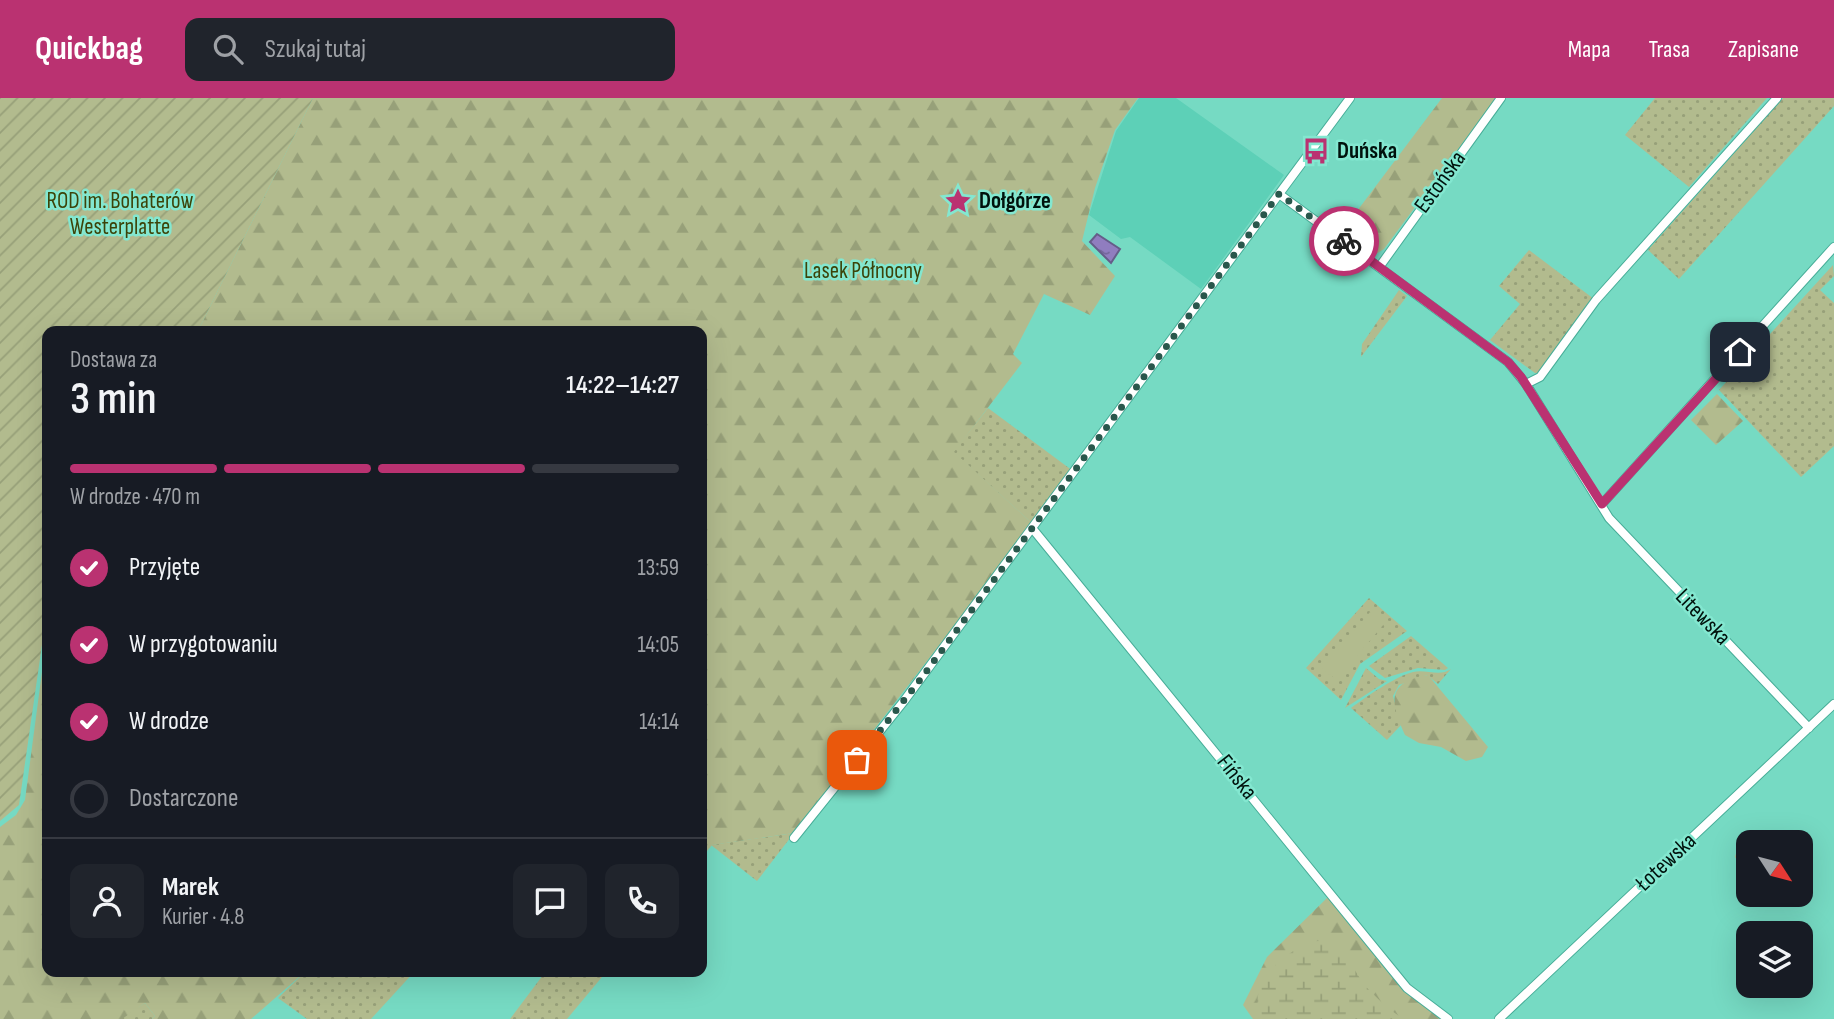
<!DOCTYPE html>
<html lang="pl">
<meta charset="utf-8">
<style>
body{margin:0;font-family:"Sofia Sans Condensed",sans-serif;background:#20242c;color:#f1f3f6;height:100vh;display:flex;flex-direction:column;font-size:26px;white-space:nowrap}
*{box-sizing:border-box;margin:0}
p{font-size:23px;color:#9ea1a6}
.icon{flex:none;width:38px;height:38px;fill:none;stroke:currentColor;stroke-width:2;stroke-linecap:round;stroke-linejoin:round}
.map{position:relative;flex:1;overflow:hidden}
.details{position:absolute;left:42px;top:228px;width:665px;height:651px;display:flex;flex-direction:column;background:#171b24;border-radius:14px;box-shadow:0 7px 28px #0002}
.details>*{flex:none}
.needle{width:46px;rotate:126deg}
.controls{position:absolute;left:1736px;top:732px;display:grid;gap:14px}
.controls a{display:grid;place-items:center;width:77px;height:77px;border-radius:14px;background:#171b24;box-shadow:0 7px 28px #0002;font-size:35px}
.pin{position:absolute;display:grid;place-items:center;width:60px;height:60px;color:#fff;margin:-30px;border-radius:14px;box-shadow:0 4px 10px #0006}
.courier{position:absolute;display:grid;place-items:center;width:70px;height:70px;margin:-35px;border:5px solid #ba3271;border-radius:50%;background:#fff;color:#222;box-shadow:0 2px 9px #0007}
.headline em{font-style:normal;font-weight:600}
.headline div{display:flex;flex-direction:column-reverse}
.headline{display:flex;align-items:center;justify-content:space-between;height:119px;padding:0 28px}
h1{font-size:46px;font-weight:600;line-height:52px}
.bar{display:grid;grid-template-columns:repeat(4,1fr);gap:10px 7px;align-content:center;height:84px;padding:0 28px}
.bar i{height:9px;border-radius:5px;background:#363941}
.bar .on{background:#ba3271}
.bar p{grid-column:span 4}
.line{display:flex;align-items:center;gap:18px;padding:0 28px;border-top:2px solid #363941}
.line div{flex:1}
.round{display:grid;place-items:center;flex:none;width:74px;height:74px;border-radius:14px;background:#20242c}
ol{padding:0 28px;list-style:none}
li{display:flex;align-items:center;gap:21px;height:77px}
li p{margin-inline-start:auto}
li .icon{padding:7px;border-radius:50%;background:#ba3271;color:#fff;stroke-width:4}
li:last-child{color:#9ea1a6}
li i{width:38px;height:38px;border:4px solid #363941;border-radius:50%}
header{display:flex;align-items:center;gap:42px;box-sizing:border-box;height:98px;padding:0 35px;background:#ba3271;color:#fff}
header strong{font-size:33px}
nav{display:flex;gap:38px;margin-inline-start:auto;font-size:24px}
.search{width:490px;height:63px;background:#20242c;display:flex;align-items:center;gap:18px;box-sizing:border-box;padding:0 24px;border-radius:14px;color:#9ea1a6;font-size:26px}
.map>svg:first-child{display:block}
</style>
<header>
<strong>Quickbag</strong>
<div class="search"><svg class="icon" aria-label="search" viewBox="0 0 24 24"><circle cx="10" cy="10" r="6"/><path d="M15 15l6 6"/></svg>Szukaj tutaj</div>
<nav><a>Mapa</a><a>Trasa</a><a>Zapisane</a></nav>
</header>
<div class="map">
<svg width="1834" height="921" viewBox="0 0 1834 921">
<defs>
<pattern id="grass-dots" width="8" height="8" patternUnits="userSpaceOnUse" patternTransform="scale(1.75)"><rect width="8" height="8" fill="#b2bb8e"/><path d="M2 2h.1M6 6h.1" fill="none" stroke="#97a079" stroke-width="1.8" stroke-linecap="round"/></pattern>
<pattern id="forest-firs" width="22" height="20" patternUnits="userSpaceOnUse" patternTransform="scale(1.75)"><rect width="22" height="20" fill="#b2bb8e"/><path d="M5 1l3.5 6h-7zM16 11l3.5 6h-7z" fill="#97a079"/></pattern>
<pattern id="wetland-marsh" width="20" height="14" patternUnits="userSpaceOnUse" patternTransform="scale(1.75)"><rect width="20" height="14" fill="#b2bb8e"/><path d="M1 5h8M5 5V1M11 12h8M15 12V8" fill="none" stroke="#97a079"/></pattern>
<pattern id="garden-furrows" width="10" height="10" patternUnits="userSpaceOnUse" patternTransform="scale(1.75)"><rect width="10" height="10" fill="#b2bb8e"/><path d="M-1 1l2-2M0 10L10 0M9 11l2-2" fill="none" stroke="#97a079"/></pattern>
<pattern id="water-ripples" width="26" height="14" patternUnits="userSpaceOnUse" patternTransform="scale(1.75)"><rect width="26" height="14" fill="#907dbf"/><path d="M2 4q2-2 4 0t4 0M15 11q2-2 4 0t4 0" fill="none" stroke="#73659a"/></pattern>
</defs>
<rect width="100%" height="100%" fill="#76dac3"/>
<path fill="#5dd0b7" d="M1139 0H1176L1284 77 1201 191 1130 139 1121 141 1089 117 1116 33Z"/>
<path fill="url(#grass-dots)" d="M1655 0H1767L1689 89 1625 37Z
M1783 0H1834V8L1679 181 1648 152Z
M1529 152 1594 201 1539 275H1535L1490 242 1520 206 1499 188Z
M1833 167 1834 178 1820 192 1834 205V348L1801 379 1719 292Z
M1399 192 1407 198 1361 259 1362 246Z
M988 310 1073 373 1033 426 953 354Z
M1369 500 1407 533 1360 566 1341 602 1306 570Z
M1411 538 1448 570 1445 572 1418 570 1385 580 1369 568Z
M1366 570 1379 581 1387 583 1345 610Z
M1451 571 1438 586 1427 577 1399 587 1393 598 1401 627 1387 642 1351 610C1366 599 1396 578 1413 574 1426 571 1440 579 1451 571Z
M794 735 757 783 711 747Z
M1748 745V777L1735 759 1738 749Z
M306 873H415L371 921H307L278 900Z
M546 873H607L567 921H510Z
M145 905 155 918 152 921H119Z"/>
<path fill="url(#forest-firs)" d="M313 0H1138L1115 32 1095 90 1082 143 1115 178 1090 217 1044 196 1013 256 1022 265 954 354 1033 426 794 735 712 747 702 759V233H198Z
M1442 0H1496L1384 151 1376 156 1342 133Z
M1717 296 1743 323 1716 347 1691 322Z
M47 536V873H306L251 921H152L155 918 145 905 122 921H0V729L16 717 25 702Z
M1428 577 1488 649 1482 659 1466 663 1441 649 1419 645 1405 637C1390 604 1386 584 1428 577Z
M1328 799 1404 893 1441 921H1253L1243 907 1267 859Z"/>
<path fill="url(#wetland-marsh)" d="M1318 843C1349 845 1351 874 1370 893 1380 903 1392 914 1404 921H1262C1243 888 1288 848 1318 843Z"/>
<path fill="url(#garden-furrows)" d="M0 0H313L198 233H47V512L19 707 0 723Z"/>
<path fill="#b2bb8e" d="M1370 514 1384 526 1337 582 1322 571Z"/>
<path fill="url(#water-ripples)" stroke="#655d89" stroke-width="2" d="M1097 136 1120 151 1111 165 1090 144Z"/>
<g fill="none" stroke-linecap="round" stroke-linejoin="round">
<g stroke="#47ad98" stroke-width="10">
<path id="street" d="M1279 96 1508 264 1526 286 1609 420 1809 630
M1380 168 1501 0
M1526 286 1540 279 1596 202 1777 0
M1602 406 1834 149
M1032 430 1407 890 1448 921
M794 740 904 603 1350 0
M1499 921 1834 606"/>
</g>
<use href="#street" stroke="#fff" stroke-width="8"/>
</g>
<g fill="none" stroke-linecap="round" stroke-linejoin="round">
<path stroke="#29574c" stroke-width="7" stroke-dasharray="0 12.6" d="M857 662 920 582 1279 96 1344 143"/>
<path stroke="#ba3271" stroke-width="9" d="M1344 143 1508 264 1521 279 1602 406 1740 254"/>
</g>
<defs>
<g id="bus-bare" transform="scale(2.1)"><path d="M-5-6H5V4H4V6H2V4H-2V6H-4V4H-5ZM-3.5-4V0h7V-4ZM-3.5 1.2v1.5H-2V1.2ZM2 1.2v1.5H3.5V1.2Z" fill="#ba3271" stroke="#83e7d0" stroke-width="2.5" paint-order="stroke"/></g>
<g id="sight-bare" transform="scale(2.1)"><path d="M0-6L1.8-2.2L6-1.7L2.9 1.2L3.7 5.4L0 3.3L-3.7 5.4L-2.9 1.2L-6-1.7L-1.8-2.2Z" fill="#ba3271" stroke="#83e7d0" stroke-width="2.5" paint-order="stroke"/></g>
</defs>
<g fill-rule="evenodd">
<use href="#bus-bare" x="1316" y="53"/>
<use href="#sight-bare" x="958" y="103"/>
</g>
<g text-anchor="middle" dominant-baseline="central" stroke-width="5" stroke-linejoin="round" paint-order="stroke">
<g font-size="23" font-weight="bold" fill="#00110c" stroke="#83e7d0" text-anchor="start">
<text x="1337" y="53">Duńska</text>
<text x="979" y="103">Dołgórze</text>
</g>
<g font-size="23" fill="#00110c" stroke="#83e7d0">
<text transform="translate(1440 84) rotate(-54)">Estońska</text>
<text transform="translate(1703 519) rotate(46)">Litewska</text>
<text transform="translate(1237 679) rotate(52)">Fińska</text>
<text transform="translate(1666 764) rotate(-43)">Łotewska</text>
</g>
<g font-size="23" fill="#3c4309" stroke="#83e7d0">
<text x="120" y="103">ROD im. Bohaterów<tspan x="120" dy="26">Westerplatte</tspan></text>
<text x="863" y="173">Lasek Północny</text>
</g>
</g>
</svg>
<div class="controls">
<a><svg class="needle" viewBox="-14 -14 28 28"><path d="M0-13l5 13h-10z" fill="#e53935"/><path d="M0 13l5-13h-10z" fill="#9ea1a6"/></svg></a>
<a><svg class="icon" aria-label="layers" viewBox="0 0 24 24"><path d="M12 4l9 5-9 5-9-5zM3 14l9 5 9-5"/></svg></a>
</div>
<div class="pin" style="left:857px;top:662px;background:#ea580c"><svg class="icon" aria-label="bag" viewBox="0 0 24 24"><path d="M5 8h14l-1 12H6zM9 8a3 3 0 0 1 6 0"/></svg></div>
<div class="pin" style="left:1740px;top:254px;background:#1f2937"><svg class="icon" aria-label="home" viewBox="0 0 24 24"><path d="M3 11l9-7 9 7M6 9v11h12V9"/></svg></div>
<div class="courier" style="left:1344px;top:143px"><svg class="icon" aria-label="bike" viewBox="0 0 24 24"><circle cx="6" cy="16" r="4"/><circle cx="18" cy="16" r="4"/><path d="M6 16l4-8h5l3 8M10 8l3 8H6M13 5h3"/></svg></div>
<section class="details">
<div class="headline"><div><h1>3 min</h1><p>Dostawa za</p></div><em>14:22–14:27</em></div>
<div class="bar"><i class="on"></i><i class="on"></i><i class="on"></i><i></i><p>W drodze · 470 m</p></div>
<ol>
<li><svg class="icon" aria-label="check" viewBox="0 0 24 24"><path d="M5 12l5 5 9-10"/></svg>Przyjęte<p>13:59</p></li>
<li><svg class="icon" aria-label="check" viewBox="0 0 24 24"><path d="M5 12l5 5 9-10"/></svg>W przygotowaniu<p>14:05</p></li>
<li><svg class="icon" aria-label="check" viewBox="0 0 24 24"><path d="M5 12l5 5 9-10"/></svg>W drodze<p>14:14</p></li>
<li><i></i>Dostarczone</li>
</ol>
<div class="line" style="height:126px"><a class="round"><svg class="icon" aria-label="person" viewBox="0 0 24 24"><circle cx="12" cy="8" r="4"/><path d="M4 21q1-7 8-7t8 7"/></svg></a><div><b>Marek</b><p>Kurier · 4.8</p></div><a class="round"><svg class="icon" aria-label="chat" viewBox="0 0 24 24"><path d="M4 5h16v11H9l-5 4z"/></svg></a><a class="round"><svg class="icon" aria-label="phone" viewBox="0 0 24 24"><path d="M5 4h4l2 5-3 2q2 4 5 5l2-3 5 2v4C11 20 4 13 5 4z"/></svg></a></div>
</section>
</div>
